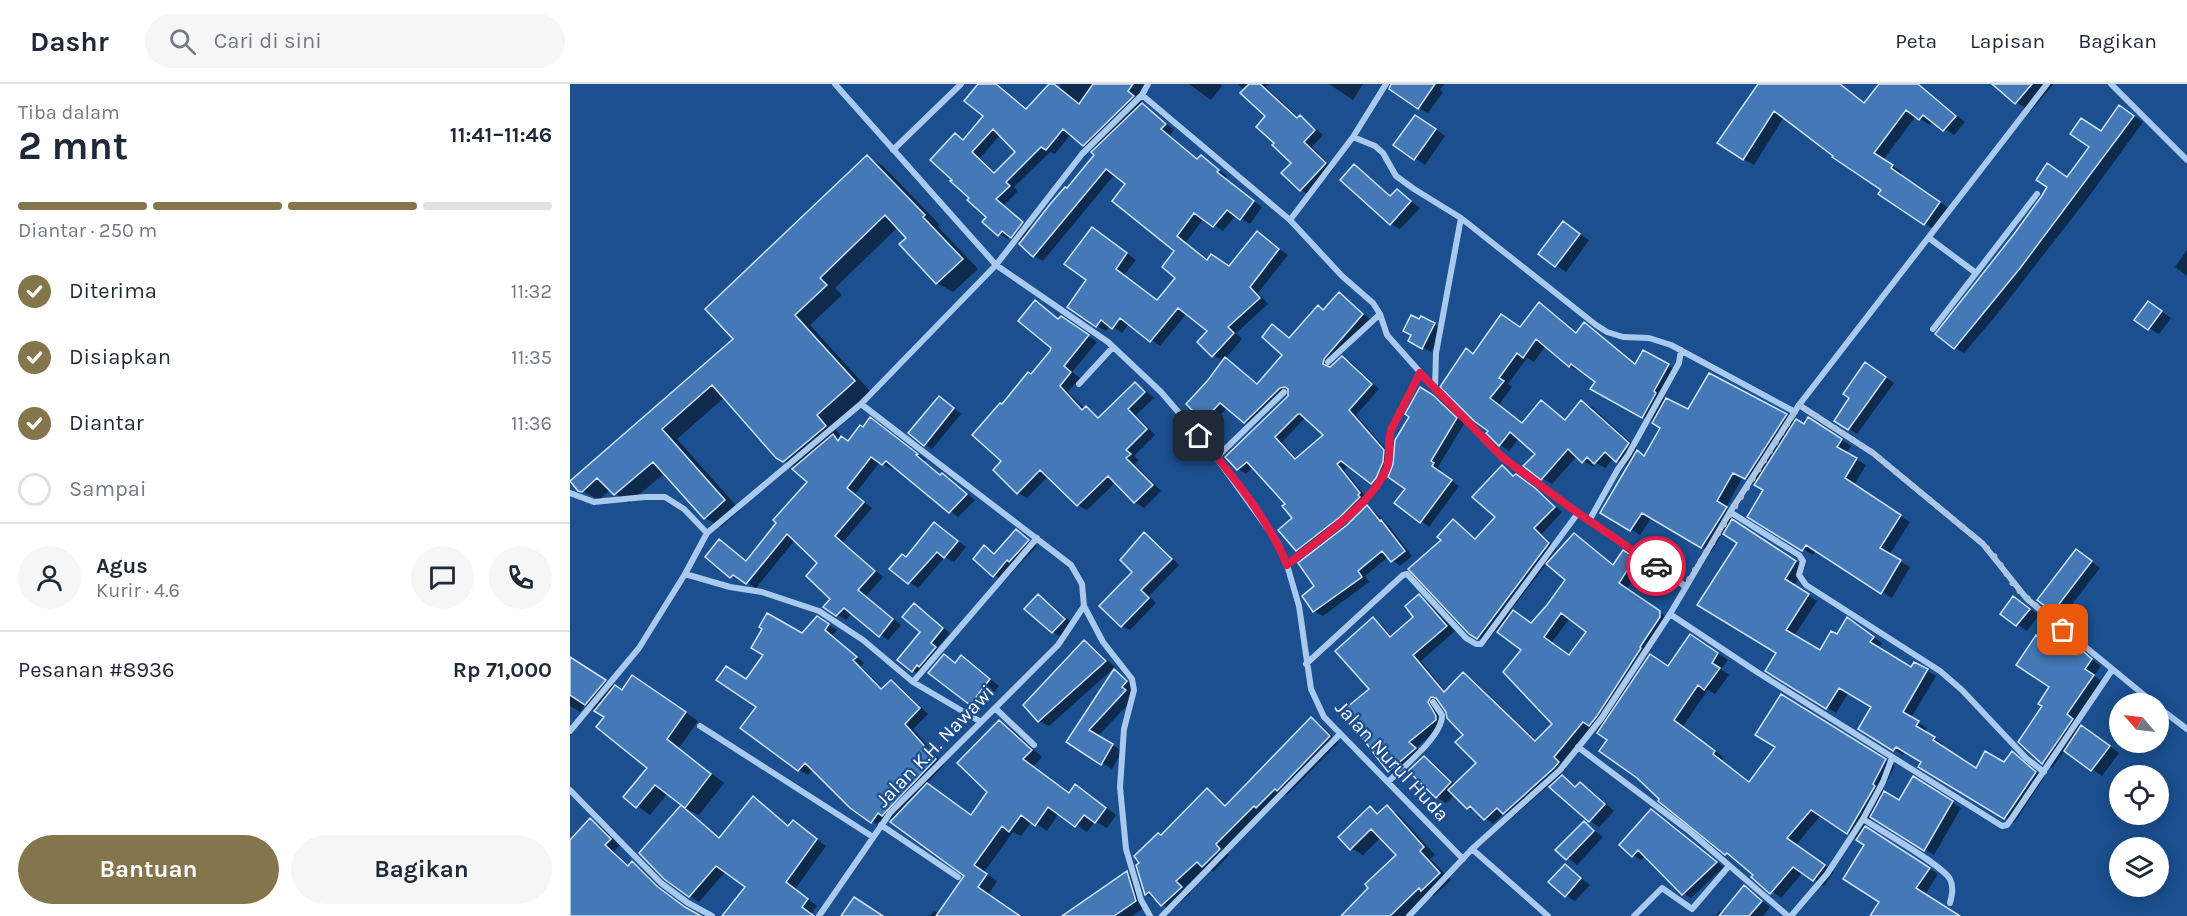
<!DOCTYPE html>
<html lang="id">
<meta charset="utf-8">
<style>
body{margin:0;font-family:Karla,sans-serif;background:#f6f6f7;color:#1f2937;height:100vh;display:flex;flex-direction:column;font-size:22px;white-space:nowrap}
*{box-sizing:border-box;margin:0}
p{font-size:20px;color:#747a83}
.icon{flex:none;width:33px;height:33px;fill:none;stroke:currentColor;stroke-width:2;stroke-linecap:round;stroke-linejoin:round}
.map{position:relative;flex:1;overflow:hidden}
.details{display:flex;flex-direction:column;background:#fff;width:570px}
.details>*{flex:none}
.needle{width:39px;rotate:298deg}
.controls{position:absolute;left:1539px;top:609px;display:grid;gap:12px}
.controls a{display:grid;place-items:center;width:60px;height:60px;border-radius:50%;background:#fff;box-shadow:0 3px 15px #0003;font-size:30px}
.pin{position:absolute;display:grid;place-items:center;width:51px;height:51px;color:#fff;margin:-26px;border-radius:12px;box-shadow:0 3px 9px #0006}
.courier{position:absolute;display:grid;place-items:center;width:60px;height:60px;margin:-30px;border:4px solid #e11d48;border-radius:50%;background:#fff;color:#222;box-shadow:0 2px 8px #0007}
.head em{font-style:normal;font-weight:700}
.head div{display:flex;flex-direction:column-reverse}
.head{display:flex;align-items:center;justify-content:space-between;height:102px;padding:0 18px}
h1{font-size:39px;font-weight:700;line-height:45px}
.bar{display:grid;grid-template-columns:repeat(4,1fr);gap:9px 6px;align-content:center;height:72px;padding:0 18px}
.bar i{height:8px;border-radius:4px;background:#e0e1e3}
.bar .on{background:#84754c}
.bar p{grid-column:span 4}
.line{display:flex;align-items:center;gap:15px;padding:0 18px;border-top:2px solid #e0e1e3}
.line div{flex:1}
.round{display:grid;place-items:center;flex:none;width:63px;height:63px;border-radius:32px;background:#f6f6f7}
ol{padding:0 18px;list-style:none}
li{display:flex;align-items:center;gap:18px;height:66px}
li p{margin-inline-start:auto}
li .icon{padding:6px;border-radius:50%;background:#84754c;color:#fff;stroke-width:4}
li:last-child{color:#747a83}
li i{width:33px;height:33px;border:3px solid #e0e1e3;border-radius:50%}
.primary-button{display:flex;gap:12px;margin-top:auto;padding:12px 18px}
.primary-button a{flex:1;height:69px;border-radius:36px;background:#84754c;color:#fff;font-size:24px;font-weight:700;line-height:69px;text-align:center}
.primary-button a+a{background:#f6f6f7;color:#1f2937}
header{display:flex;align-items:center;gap:36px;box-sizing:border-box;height:84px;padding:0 30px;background:#fff;border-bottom:2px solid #e0e1e3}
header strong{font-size:28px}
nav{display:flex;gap:33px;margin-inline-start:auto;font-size:21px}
.search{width:420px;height:54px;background:#f6f6f7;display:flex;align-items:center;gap:15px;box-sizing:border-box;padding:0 21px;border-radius:33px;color:#747a83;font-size:22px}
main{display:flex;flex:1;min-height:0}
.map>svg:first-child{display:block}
</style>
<header>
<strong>Dashr</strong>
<div class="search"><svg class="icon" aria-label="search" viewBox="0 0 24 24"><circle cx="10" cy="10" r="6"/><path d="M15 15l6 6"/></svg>Cari di sini</div>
<nav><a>Peta</a><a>Lapisan</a><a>Bagikan</a></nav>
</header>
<main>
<section class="details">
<div class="head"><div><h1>2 mnt</h1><p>Tiba dalam</p></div><em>11:41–11:46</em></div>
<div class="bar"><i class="on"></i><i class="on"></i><i class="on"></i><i></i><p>Diantar · 250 m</p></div>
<ol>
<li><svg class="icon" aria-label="check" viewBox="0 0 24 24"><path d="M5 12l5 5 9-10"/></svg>Diterima<p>11:32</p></li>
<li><svg class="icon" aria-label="check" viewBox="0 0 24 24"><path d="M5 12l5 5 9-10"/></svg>Disiapkan<p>11:35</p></li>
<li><svg class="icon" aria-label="check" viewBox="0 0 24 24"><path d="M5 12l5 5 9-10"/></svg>Diantar<p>11:36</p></li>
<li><i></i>Sampai</li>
</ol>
<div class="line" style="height:108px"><a class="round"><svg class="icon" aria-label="person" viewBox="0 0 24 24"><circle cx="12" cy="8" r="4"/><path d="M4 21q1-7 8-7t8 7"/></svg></a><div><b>Agus</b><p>Kurir · 4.6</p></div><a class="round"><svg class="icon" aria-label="chat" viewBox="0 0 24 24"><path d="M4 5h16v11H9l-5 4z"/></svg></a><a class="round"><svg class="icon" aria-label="phone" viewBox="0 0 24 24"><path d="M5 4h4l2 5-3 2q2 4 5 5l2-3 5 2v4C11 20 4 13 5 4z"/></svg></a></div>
<div class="line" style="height:78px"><div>Pesanan #8936</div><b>Rp 71,000</b></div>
<div class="primary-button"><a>Bantuan</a><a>Bagikan</a></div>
</section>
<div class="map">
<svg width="1617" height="832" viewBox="0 0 1617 832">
<rect width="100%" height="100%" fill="#1b4f8f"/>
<path fill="#0007" fill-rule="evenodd" d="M410 0H428L458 25 480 0 489 4 491 0H576L567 13 572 18 570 19 581 26 604 46 600 51 629 76 631 73 640 79 657 92 655 95 692 123 680 140 666 131 653 147 634 134 616 158 639 176 659 183 687 149 718 171 688 209 698 220 666 249 672 255 655 275 689 300 714 271 710 247 720 255 749 223 754 227 769 210 800 235 762 279 760 285 773 274 781 278 809 305 786 331 821 371 820 386 809 403 803 400 812 389 809 387 800 398 779 381 774 386 797 414 795 416 797 418 778 437 735 471 727 466 724 434 717 420 683 383 676 390 668 385 657 373 719 312V307L683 343 658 323 642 340 634 335 639 297 654 277 643 271 640 247 617 229 590 262 559 239 552 249 541 241 536 247 526 242 518 196 523 144 566 176 554 191 588 217 607 193 606 167 557 100 545 90 473 177 464 172 452 159 441 152 438 155 429 150 418 133 401 114 386 51 395 56 415 32ZM501 50 525 67 526 71 462 145 434 121 448 107 444 103 480 68 485 70ZM430 51 447 68 426 89 410 74ZM736 333 756 351 727 375 712 358Z
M619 0H650L652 2 641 16Z
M668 0H698L696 3 729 34 738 38 753 51 742 63 764 85 739 111 731 106 713 89 723 79 706 59 697 32Z
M759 0H793L783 16Z
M825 0H874L870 5 873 8 858 29 849 24Z
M1191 0H1271L1295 20 1311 0H1349L1395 38 1384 51 1363 37 1360 41 1346 32 1313 76 1332 88 1330 91 1380 125 1365 146 1310 110 1313 106 1214 33 1184 81 1173 75Z
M1424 0H1483V1L1461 27 1446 18Z
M1558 28 1573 38 1517 115 1428 229 1394 269 1385 264 1498 95 1532 49Z
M855 38 875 52 855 81 826 61Z
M297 73 313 82 370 141 368 143 408 185 383 208 367 199 331 160 338 154 328 143 265 204 272 211 240 241 300 307 262 341 271 352 270 353 279 358 294 345 309 341 356 376 354 377 371 391 381 396 405 416 388 433 325 382 322 385 310 378 285 410 302 424 273 458 313 493 296 512 331 541 318 556 282 529 276 536 255 523 262 515 249 479 225 456 186 504 172 495 170 497 161 492 149 457 177 477 239 398 230 386 207 373 155 313 107 355 170 426 151 443 135 434 95 389 59 419 40 406 29 416 13 407 165 255Z
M784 82 794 88 822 113 827 106 850 124 830 145 821 140Z
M993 139 1019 156 996 188 970 170Z
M1617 166V192L1605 183Z
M466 218 490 236 500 239 527 258 502 288 510 294 498 308 515 325 516 324 530 334 565 299 574 305 584 314 566 331 585 351 564 372 569 376 565 380 591 407 574 424 565 418 546 398 517 426 508 421 478 392 457 414 448 409 433 377 432 322 462 292 483 264Z
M970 220 1008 250 1014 240 1024 246 1067 280 1074 268 1108 287 1093 314 1118 327 1139 291 1234 342 1248 341 1281 362 1276 369 1296 381 1284 401 1340 438 1319 471 1340 483 1322 514 1246 466 1243 471 1179 432 1195 405 1173 393 1156 423 1166 429 1161 437 1235 483 1224 502 1247 517 1224 552 1250 568 1267 552 1286 541 1312 559 1309 565 1342 585 1345 580 1366 592 1341 634 1357 644 1355 648 1373 660 1371 662 1406 685 1435 680 1442 669 1451 674 1474 694 1444 739 1350 683 1353 678 1336 667 1333 671 1290 645 1303 623 1279 608 1266 629 1197 586 1208 569 1169 459 1153 449 1141 468 1082 433 1070 451 1032 428 1058 383 1044 374 1035 384 1026 379 1023 383 1007 372 982 400 972 394 967 370 949 354 939 367 930 361 920 347 904 271 951 245ZM976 261 999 282 1009 287 1011 285 1027 298 1023 304 1092 343 1075 373 1067 368 1068 365 1022 323 1012 318 996 337 972 318 953 340 929 321 942 303 938 300 957 274 964 278Z
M1588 225 1601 234 1589 250 1579 244Z
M852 234 873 245 861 268 840 256Z
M1304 285 1324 299 1287 350 1279 345Z
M851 306 872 317 894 340 868 383 871 385 869 388 889 402 859 443 826 418 837 404 841 333Z
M377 318 391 330 362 365 355 361Z
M932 383 974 411 992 428 972 450 987 465 977 478 979 480 1004 451 1044 482 1062 473 1073 480 1057 505 1098 534V538L1062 594 1064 596 1099 584 1130 557 1158 576 1151 585 1159 591 1145 610 1138 606 1113 642 1154 674 1152 676 1181 699 1207 663 1222 617 1325 682 1312 707 1314 709 1329 718 1352 699 1391 724 1364 771 1301 732 1294 744 1368 790 1355 811 1388 832H1302L1311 818 1296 761 1251 731 1226 761 1264 788 1254 802 1233 788 1211 814 1183 793 1185 791 1156 769 1091 715 1039 656 1022 642 991 679 997 684 990 691 1007 703 1010 700 1020 705 1044 727 1029 743 1020 737 979 701 942 734 934 729 923 740 908 728 898 724 885 710 876 719 867 713 854 674 864 679 886 701 908 679 895 651 870 617 866 623 874 640 847 663 853 670 828 692 819 687 800 650 803 535 811 540 822 553 846 533 849 512 857 517 885 547 851 577 876 608 893 590 902 595 967 657 984 641 953 566 926 546 917 558 900 549 873 456 883 437 907 455 927 433ZM977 479 997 495 962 540 941 526ZM1000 534 1018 547 1000 572 981 559Z
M797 423 805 428 819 442 842 472 830 482 818 473 795 492 799 498 753 532 744 527 734 513 746 503 778 442Z
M365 440 396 463 384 478 375 473 348 504 339 498 336 474Z
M446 447 467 462 434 497 424 491 415 463 426 470Z
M574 450 583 455 609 481 579 512 586 519 560 546 551 541Z
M1516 473 1530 484 1493 532 1483 527Z
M468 512 478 518 504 541 493 554 483 548 457 525Z
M1444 514 1469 531 1457 547 1432 529Z
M344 521 380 549 367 564 372 568 350 591 343 587 352 548Z
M256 539 267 546 263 551 294 579 291 582 313 605 321 598 330 603 358 630 343 645 374 681 356 700 402 732 419 708 429 638 440 644 472 673 463 683 500 710 505 702 516 708 546 731 537 744 525 737 517 748 489 729 477 747 462 737 451 752 443 748 414 788 427 797 418 811 450 832H396V792L323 737 317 733 310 742 302 737 243 685 238 691 229 686 172 644 189 623 177 597 232 551Z
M515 558 524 564 545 583 479 642 469 637Z
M1478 559 1502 570 1506 564 1531 582 1524 592 1533 598 1506 637 1549 669 1532 692 1495 666 1482 684 1473 678 1474 622 1481 603Z
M375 572 386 579H401L429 602 410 626 401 620Z
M0 574 53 608 76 601 128 637 109 664 154 699 129 731 118 726 150 755 183 714 220 742 223 738 256 762 225 805 247 822 241 830 244 832H154L177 803 156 787 129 818 120 812 117 726 118 725 98 709 80 731 55 713 79 684 36 633 16 620 10 628 0 622Z
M544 587 566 604 565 613 528 652 552 667 542 685 498 658Z
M742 635 751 641 769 658 717 711 715 710 654 766 659 771 643 788 636 784 615 803 621 809 602 826 576 810 592 753 637 706 647 712 657 722Z
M817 723 828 730 865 771 860 775 881 796 864 812 860 810 838 832H773L828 771 811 753 793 771 781 764 800 724 810 730Z
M1081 726 1154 783 1121 814 1113 809 1076 771 1071 776 1063 771Z
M20 736 30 742 50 761 44 767 60 782 63 779 72 785 98 811 128 832H0V758Z
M1014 738 1033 753 1007 781 988 766Z
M995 782 1020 801 1005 817 995 811Z
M557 789 567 795 575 823 562 832H508Z
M1175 803 1200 823 1193 832H1146L1150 827 1153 829Z
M364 827 372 832H360Z"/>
<path fill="#4478b7" stroke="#cfe3fa" stroke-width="1.5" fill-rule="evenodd" d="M408 0H426L456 25 479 0H484L509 20 523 0H563L558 7 564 12 513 62 493 45 476 66 471 63 436 98 440 102 426 115 453 138 441 154 432 147 428 152 412 138 416 133 397 116 399 114 380 97 382 96 360 76 385 49 393 56 413 32 394 17ZM423 45 445 68 424 89 402 68Z
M679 0H690L727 34 730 31 745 46 734 58 756 79 730 107 711 89 721 79 702 61 704 59 686 43 695 32 670 9Z
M821 0H865L848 25 819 5Z
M1188 0H1270L1294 19 1309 0H1348L1386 32 1373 47 1353 31 1349 36 1336 26 1304 69 1323 81 1321 84 1370 118 1354 141 1308 110 1311 106 1262 73 1263 72 1204 27 1173 76 1147 59Z
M1422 0H1462L1445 20Z
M572 19 596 40 591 45 627 75 631 71 649 86 647 88 684 117 670 136 657 126 643 143 624 129 607 152 637 176 641 170 659 182 687 147 709 165 680 203 690 214 658 243 664 249 642 273 627 258 637 247 608 224 580 258 550 234 542 245 531 236 526 243 497 223 516 196 494 180 522 143 557 169 546 185 587 216 605 194 592 183 604 167 542 117 555 100 536 85 463 173 449 160 481 119 495 103 497 104 524 71 521 68Z
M1549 21 1564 32 1451 183 1384 265 1365 250 1444 150 1471 113 1477 103 1466 96 1477 79 1497 93 1519 63 1500 50 1511 34 1531 47Z
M845 31 866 45 844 76 823 61Z
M297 71 355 131 353 133 393 175 366 200 329 160 336 154 315 131 250 194 257 201 225 231 285 297 247 331 256 342 213 378 206 374 142 301 92 345 155 416 134 435 83 378 44 411 27 394 12 408 8 407 0 397 163 255 135 225Z
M784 80 820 112 827 105 841 117 820 141 770 96Z
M993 137 1010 150 985 183 968 170Z
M769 208 793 230 754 275 753 280 760 283 772 272 802 300 779 326 814 366 813 378 806 394 801 400 771 377 767 380 790 409 788 411 790 413 770 433 726 467 708 446 722 434 712 422 715 420 677 378 667 386 655 373 718 312V305L715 303 710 304 674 339 650 319 633 337 616 320 638 296 655 273 687 300 712 271 692 253 702 240 719 254 748 221 753 226ZM728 330H730L753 351 725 375 705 353Z
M465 216 488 235 491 232 519 251 494 282 501 288 490 302 512 326 516 322 528 334 565 298 575 308 558 325 577 345 556 366 561 370 556 374 583 401 564 419 538 392 507 422 470 386 447 410 423 386 431 377 402 351 430 319 432 320 458 288 461 290 480 267 481 264 448 237Z
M1578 217 1592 227 1578 246 1564 236Z
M969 218 1006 249 1014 238 1065 280 1073 266 1099 280 1084 307 1086 309 1072 334 1020 305 1025 298 1001 280 999 283 966 255 953 274 947 269 929 294 934 297 920 314 952 339 971 316 995 336 1011 316 1059 359 1046 378 1035 368 1024 380 1017 373 1012 379 998 365 971 396 953 382 965 370 940 348 929 362 916 349 918 347 904 337 870 303 896 264 903 270 931 230 950 243Z
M841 231 849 235 851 232 865 239 852 265 838 257 841 251 833 247Z
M1295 278 1316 293 1278 346 1264 337 1279 314 1273 310Z
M1139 289 1217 330 1175 395 1163 389 1147 417 1157 423 1131 464 1072 429 1060 447 1030 429 1067 366 1074 372 1090 344 1082 339 1096 314 1118 325Z
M850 303 863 311 887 334 861 377 864 379 862 382 882 396 850 439 824 419 835 405 818 393 823 380 825 356 839 333 835 330Z
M369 312 384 324 354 362 338 349Z
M300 333 348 370 346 371 370 391 372 389 397 410 379 429 316 377 312 381 301 373 277 404 294 418 265 452 305 487 288 506 323 535 309 553 274 524 266 532 253 523 260 515 236 492 247 479 217 450 176 500 163 491 160 494 135 473 149 455 176 477 206 439 203 436 237 398 222 385 263 350 268 357 271 352 278 357 290 341 293 343Z
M1238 333 1272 355 1267 363 1287 374 1275 394 1331 431 1310 464 1331 476 1311 510 1236 461 1232 467 1177 433 1193 406 1184 401 1226 335 1234 340Z
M932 381 943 392 946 390 965 404 985 423 964 444 979 459 907 555 899 550 838 485 871 456 867 453 883 435 905 455 925 433 902 413Z
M797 421 810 437 811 436 835 467 821 478 812 467 788 487 792 493 743 528 732 512 744 502 728 479 777 441Z
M1162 435 1226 477 1215 495 1239 510 1216 546 1250 566 1261 547 1267 550 1277 533 1304 553 1300 558 1341 583 1344 578 1358 585 1333 628 1349 637 1346 642 1365 653 1363 656 1406 684 1415 667 1434 678 1442 667 1466 688 1434 735 1348 683 1351 678 1326 663 1323 667 1288 645 1301 623 1269 604 1256 625 1195 587 1206 569 1127 521 1167 459 1153 450Z
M364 438 388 457 374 474 367 468 338 500 319 485 332 470 336 473Z
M446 445 459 456 439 478 437 476 423 493 403 475 414 461 424 470Z
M574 448 602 475 571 506 579 514 551 543 529 522 562 488 550 476Z
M1004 449 1043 481 1053 466 1065 474 1049 499 1090 527V533L1070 563 1071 564 1027 632 1019 642 1013 638 984 673 989 678 984 684 933 730 927 724 914 736 900 722 897 725 878 706 906 679 885 658 893 651 877 634 876 628 866 614 861 613 858 618 866 632V636L839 658 846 664 818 688 793 655 798 650 776 624 799 605 765 567 803 533 820 553 843 533 835 522 849 510 877 542 843 571 874 608 893 588 965 657 982 640 933 588 951 566 927 548 943 526 961 539 977 521 995 496 976 480ZM991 529 1016 548 999 571 974 553Z
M1506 465 1522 477 1483 528 1467 516Z
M468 510 495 535 482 549 454 525Z
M1443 512 1460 525 1446 542 1430 530Z
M344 519 373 544 361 559 366 563 349 583 347 581 342 588 327 576 350 548 332 533Z
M197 529 232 549 247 532 259 540 255 546 287 573 283 576 311 605 321 596 350 624 335 640 366 675 312 732 308 729 301 739 280 724 235 679 228 687 170 644 186 623 146 596 156 582 176 595 193 571 181 564 192 545 189 543Z
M1120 550 1148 569 1142 579 1150 584 1134 606 1128 601 1104 636 1145 667 1143 670 1179 698 1205 663 1185 651 1211 610 1316 675 1303 700 1305 702 1277 750 1241 726 1217 754 1255 781 1243 797 1223 783 1200 810 1181 793 1183 791 1157 769 1155 771 1088 717 1089 715 1067 694 1029 667 1037 656 1027 649 1080 570 1098 582Z
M1466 551 1477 558 1479 554 1502 568 1506 562 1508 563 1522 575 1515 585 1524 591 1497 630 1503 635 1472 680 1448 658 1472 622 1468 620 1479 603 1446 581Z
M514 556 536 577 468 638 453 621Z
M374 570 385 579 391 571 420 595 400 621 358 589Z
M0 573 36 596 15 621 0 611Z
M544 585 557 597 552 603 556 606 519 646 543 660 531 681 496 658Z
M62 591 116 628 97 655 141 690 115 724 85 701 66 724 53 713 77 684 26 643 34 633 24 627 45 601 52 606Z
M741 633 760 652 707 707 705 705 686 724 684 722 646 760 650 765 632 783 627 778 606 797 612 803 591 822 579 808 575 811 566 781 569 779 564 772 588 749 591 751 637 704 655 722Z
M429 636 462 666 453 675 499 709 505 700 536 724 525 739 514 731 505 743 478 723 465 742 451 731 439 748 432 742 404 781 417 790 408 803 450 832H366L394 792 320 738 357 699 401 731 417 708 387 679Z
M1511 641 1540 662 1521 687 1494 667Z
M854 672 881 698 866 714 838 687Z
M992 691 1005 703 1010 698 1035 720 1019 738 979 703Z
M1343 692 1383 717 1354 767 1300 733 1314 707 1329 716Z
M183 712 218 742 223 736 247 755 216 798 238 815 232 823 244 832H152L175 803 146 782 119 813 94 795 69 769 111 721 149 754Z
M817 721 854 763 850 767 870 789 851 807 849 804 820 832H771L798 804 795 800 826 771 801 745 780 766 768 753 800 722 807 730Z
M1081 725 1147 778 1112 811 1068 766 1062 773 1049 761Z
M20 734 41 755 35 761 58 782 62 777 88 803 115 823 131 832H0V756Z
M1014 737 1024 747 996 776 985 766Z
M1295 742 1360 784 1346 804 1390 832H1300L1309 818 1273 795 1294 761 1286 756Z
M995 780 1011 794 995 813 978 798Z
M557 787 566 817 544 832H492Z
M1174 801 1192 817 1179 832H1149Z
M284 813 313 832H271Z"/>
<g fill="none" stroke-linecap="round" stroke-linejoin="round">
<path stroke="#a9c9ee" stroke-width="6" d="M265 0 426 181 538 258 591 308 641 366 708 459 717 481 729 522 741 605 754 633 893 775
M1541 0 1617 76
M572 11 720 136 772 192 803 219 810 230 817 251 865 305 932 373 1008 429 1115 502
M783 53 816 0
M323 66 391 0
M720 136 783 53 805 62 813 69 826 92 844 105 891 134 1026 241 1037 248 1053 253 1079 254 1101 261 1225 328
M1359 154 1406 189
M1363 245 1467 110
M758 278 810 230
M509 300 543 263
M865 305 866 269 891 134
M291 320 501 481 512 500 514 522 533 558 562 595 564 606 554 645 550 703 556 765 571 816 580 832
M1229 321 1303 369 1413 460 1457 515 1585 620
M647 373 714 308
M0 409 24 418 75 413H95L114 425 137 449
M1160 428 1229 471 1233 477 1229 491 1236 501 1370 587 1392 606 1456 674 1474 688
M1020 435 1048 385 1058 371 1109 279 1111 266
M717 481C747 456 804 420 817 383 821 372 817 360 821 346L850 289
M115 490 137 449 291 320 426 181 512 70 572 11 578 0
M1100 530 1187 588 1432 742 1437 741 1442 734 1542 586
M736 580 833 491 837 490 896 554 906 560H911L1008 429
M343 598 467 454
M1588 623 1617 645
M425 624 464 661
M130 642 303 753
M0 647 69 564 115 490 160 503 192 508 249 527 293 556 343 598 411 638
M1008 663 1118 746 1218 832
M1322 674 1313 698 1293 735C1310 746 1372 781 1380 795 1384 803 1382 811 1380 819
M818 698C832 684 873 652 872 631L863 618
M0 706 91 799 118 819 142 832
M311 741 388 793
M902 765 978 832
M249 832 320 729 488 561 514 522
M592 832 770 650
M839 832 902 765 990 686 1031 635 1100 530 1160 428 1229 321 1477 0
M1064 832 1092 804 1122 825 1159 782
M1221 832 1257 790 1293 735"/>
</g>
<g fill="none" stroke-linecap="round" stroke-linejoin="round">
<path stroke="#afc1d8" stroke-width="6" stroke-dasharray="0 10.8" d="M1086 482 1115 502 1229 321 1303 369 1413 460 1426 474 1445 503 1493 546"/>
<path stroke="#e11d48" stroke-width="8" d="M629 352C660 388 699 436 717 481 748 456 804 419 817 383 821 372 817 360 821 346L850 289 932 373 1008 429 1086 482"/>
</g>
<g text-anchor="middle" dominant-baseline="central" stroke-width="4.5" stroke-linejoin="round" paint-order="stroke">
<g font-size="20" fill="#fff" stroke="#1b4f8f">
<text transform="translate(365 662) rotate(-46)">Jalan K.H. Nawawi</text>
<text transform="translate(822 677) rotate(47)">Jalan Nurul Huda</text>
</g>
</g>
</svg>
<div class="controls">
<a><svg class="needle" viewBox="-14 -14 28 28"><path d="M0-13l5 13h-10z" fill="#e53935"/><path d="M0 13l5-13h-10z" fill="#747a83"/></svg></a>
<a><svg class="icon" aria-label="locate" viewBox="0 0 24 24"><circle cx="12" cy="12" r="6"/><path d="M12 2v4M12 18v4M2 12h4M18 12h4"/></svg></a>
<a><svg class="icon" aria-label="layers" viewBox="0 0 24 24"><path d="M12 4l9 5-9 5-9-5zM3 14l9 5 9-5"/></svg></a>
</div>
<div class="pin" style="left:1493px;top:546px;background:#ea580c"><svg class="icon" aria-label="bag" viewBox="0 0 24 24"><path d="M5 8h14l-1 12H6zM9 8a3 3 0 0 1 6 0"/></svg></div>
<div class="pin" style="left:629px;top:352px;background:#1f2937"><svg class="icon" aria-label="home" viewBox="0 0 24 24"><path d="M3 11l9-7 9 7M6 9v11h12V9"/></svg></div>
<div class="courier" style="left:1086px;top:482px"><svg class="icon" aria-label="car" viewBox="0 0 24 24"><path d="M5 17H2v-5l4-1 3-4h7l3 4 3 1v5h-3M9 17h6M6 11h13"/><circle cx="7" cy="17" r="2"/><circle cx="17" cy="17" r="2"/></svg></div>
</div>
</main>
